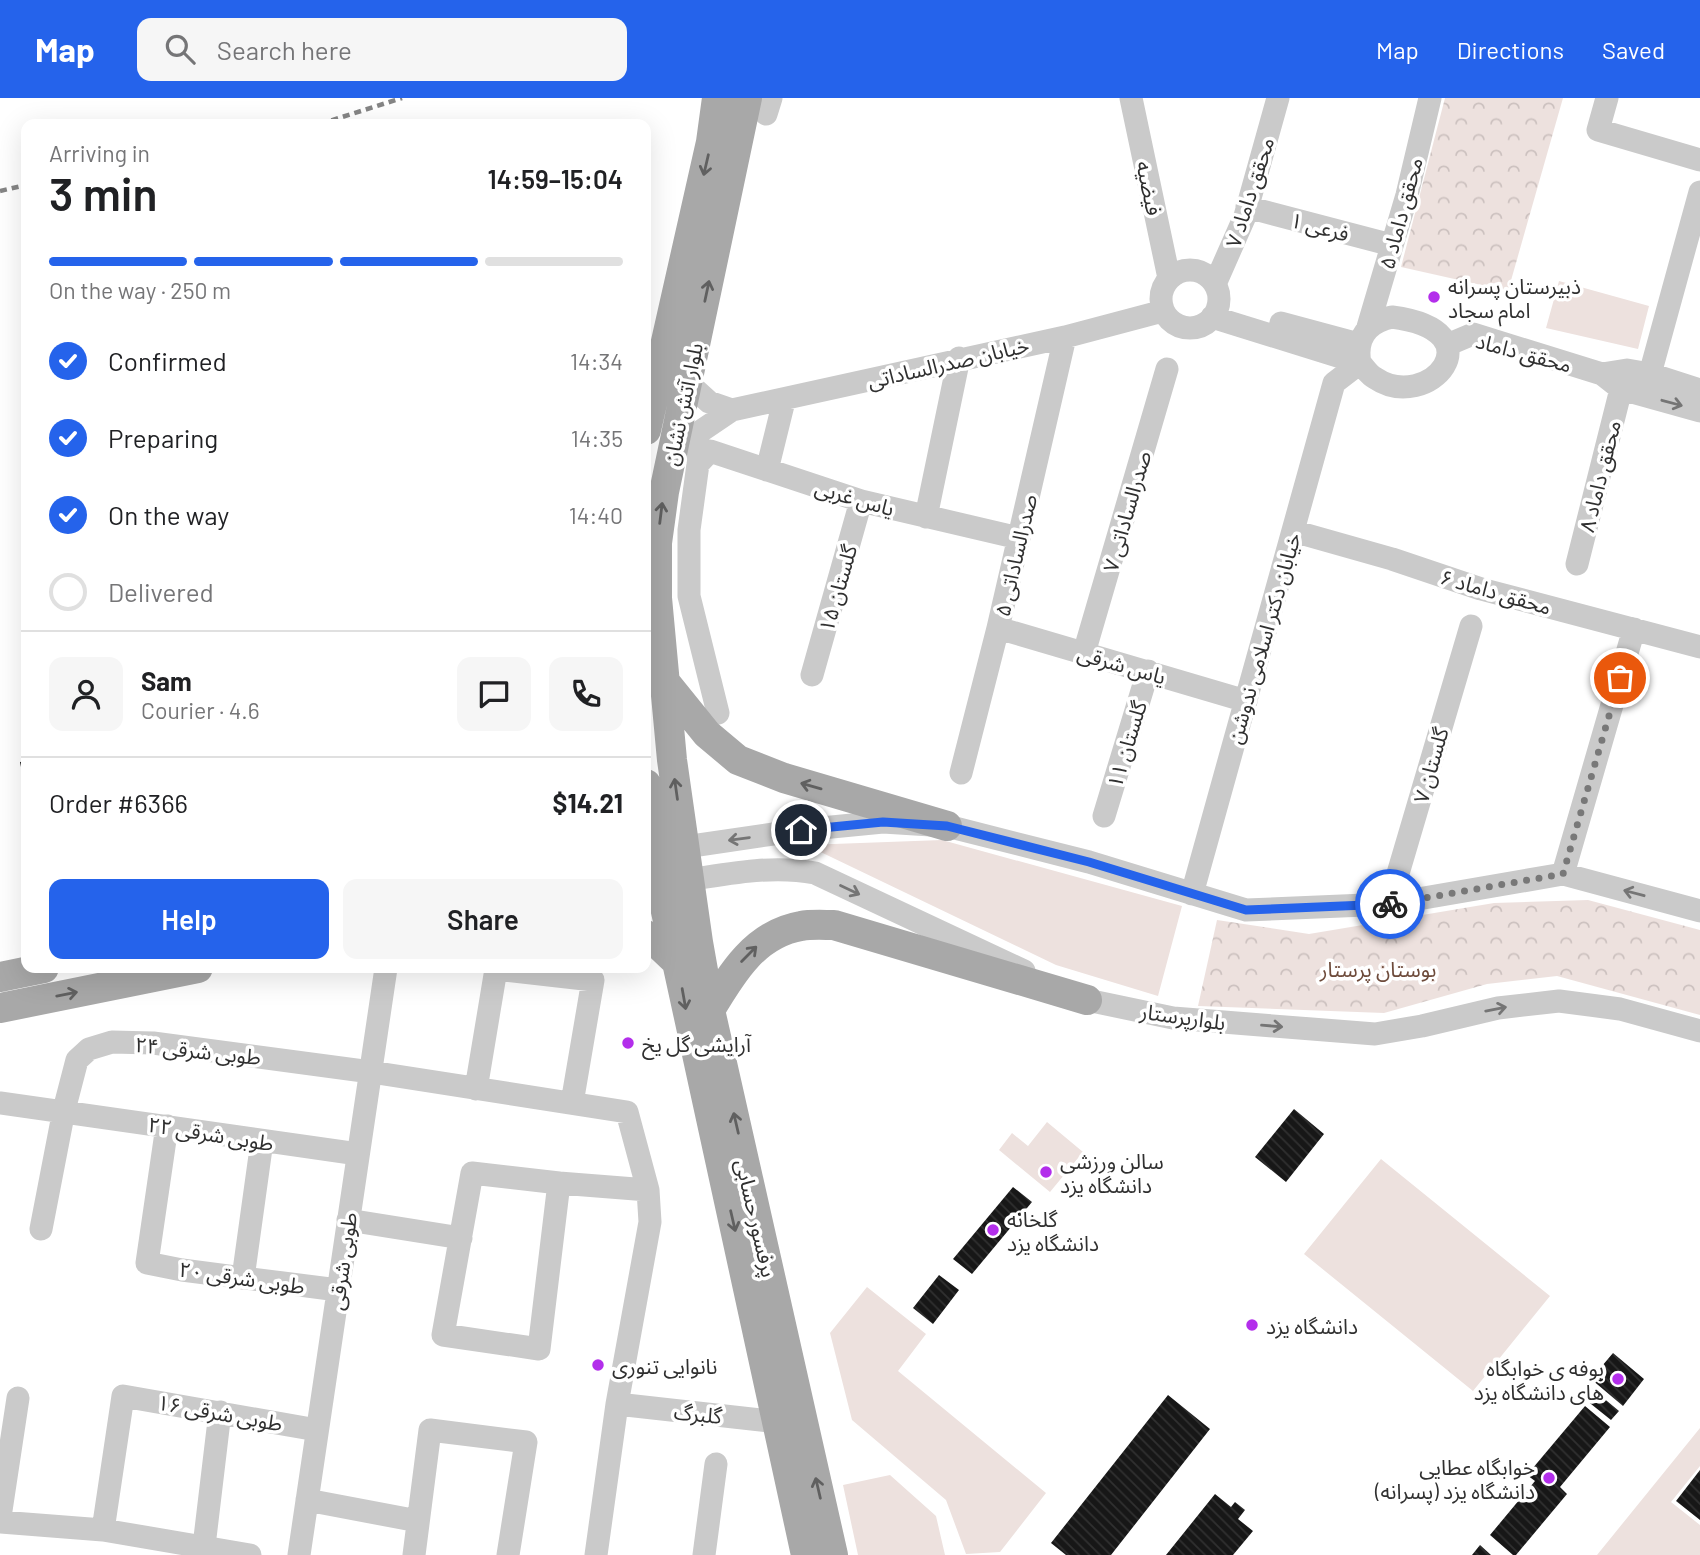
<!DOCTYPE html>
<meta charset="utf-8">
<style>
body{margin:0;font-family:Barlow,"Noto Sans Arabic",sans-serif;background:#f6f6f6;color:#202124;height:100vh;display:flex;flex-direction:column;font-size:26px;white-space:nowrap}
*{box-sizing:border-box;margin:0}
p{font-size:23px;color:#757577}
.icon{flex:none;width:38px;height:38px;fill:none;stroke:currentColor;stroke-width:2;stroke-linecap:round;stroke-linejoin:round}
.map{position:relative;flex:1;overflow:hidden}
.panel{position:absolute;left:21px;top:21px;width:630px;height:854px;display:flex;flex-direction:column;background:#fff;border-radius:14px;box-shadow:0 7px 28px #0002}
.panel>*{flex:none}
.pin{position:absolute;display:grid;place-items:center;width:60px;height:60px;color:#fff;margin:-30px;border:4px solid #fff;border-radius:50%;box-shadow:0 2px 7px #0007}
.courier{position:absolute;display:grid;place-items:center;width:70px;height:70px;margin:-35px;border:5px solid #2563eb;border-radius:50%;background:#fff;color:#222;box-shadow:0 2px 9px #0007}
.overview em{font-style:normal;font-weight:600}
.overview div{display:flex;flex-direction:column-reverse}
.overview{display:flex;align-items:center;justify-content:space-between;height:119px;padding:0 28px}
h1{font-size:46px;font-weight:600;line-height:52px}
.bar{display:grid;grid-template-columns:repeat(4,1fr);gap:10px 7px;align-content:center;height:84px;padding:0 28px}
.bar i{height:9px;border-radius:5px;background:#e0e0e0}
.bar .on{background:#2563eb}
.bar p{grid-column:span 4}
.line{display:flex;align-items:center;gap:18px;padding:0 28px;border-top:2px solid #e0e0e0}
.line div{flex:1}
.round{display:grid;place-items:center;flex:none;width:74px;height:74px;border-radius:14px;background:#f6f6f6}
ol{padding:0 28px;list-style:none}
li{display:flex;align-items:center;gap:21px;height:77px}
li p{margin-inline-start:auto}
li .icon{padding:7px;border-radius:50%;background:#2563eb;color:#fff;stroke-width:4}
li:last-child{color:#757577}
li i{width:38px;height:38px;border:4px solid #e0e0e0;border-radius:50%}
.action{display:flex;gap:14px;margin-top:auto;padding:14px 28px}
.action a{flex:1;height:80px;border-radius:14px;background:#2563eb;color:#fff;font-size:28px;font-weight:600;line-height:80px;text-align:center}
.action a+a{background:#f6f6f6;color:#202124}
header{display:flex;align-items:center;gap:42px;box-sizing:border-box;height:98px;padding:0 35px;background:#2563eb;color:#fff}
header strong{font-size:33px}
nav{display:flex;gap:38px;margin-inline-start:auto;font-size:24px}
.search{width:490px;height:63px;background:#f6f6f6;display:flex;align-items:center;gap:18px;box-sizing:border-box;padding:0 24px;border-radius:14px;color:#757577;font-size:26px}
.map>svg:first-child{display:block}
</style>
<header>
<strong>Map</strong>
<div class="search"><svg class="icon" aria-label="search" viewBox="0 0 24 24"><circle cx="10" cy="10" r="6"/><path d="M15 15l6 6"/></svg>Search here</div>
<nav><a>Map</a><a>Directions</a><a>Saved</a></nav>
</header>
<div class="map">
<svg width="1700" height="1457" viewBox="0 0 1700 1457">
<defs>
<pattern id="park-crowns" width="20" height="18" patternUnits="userSpaceOnUse" patternTransform="scale(1.75)"><rect width="20" height="18" fill="#ede1de"/><path d="M2 6a3 3 0 1 1 6 0M12 15a3 3 0 1 1 6 0" fill="none" stroke="#ccc1bf"/></pattern>
<pattern id="building-back-hatch" width="6" height="6" patternUnits="userSpaceOnUse" patternTransform="scale(1.75)"><rect width="6" height="6" fill="#171717"/><path d="M-1 5l2 2M0 0l6 6M5-1l2 2" fill="none" stroke="#303030"/></pattern>
</defs>
<rect width="100%" height="100%" fill="#fff"/>
<path fill="#ede1de" d="M1559 183 1649 208 1638 251 1546 230Z
M942 742 1182 808 1158 898 1056 867 806 747Z
M1047 1024 1083 1054 1050 1094 999 1052 1012 1035 1028 1048Z
M1381 1061 1550 1198 1473 1293 1304 1156Z
M867 1189 926 1236 898 1273 1046 1395 1000 1454 966 1456 946 1402 852 1322 830 1235Z
M1700 1330V1368L1671 1404 1700 1427V1457H1597Z
M890 1377 936 1418 945 1457H858L843 1387Z"/>
<path fill="url(#park-crowns)" d="M1445 0H1563L1508 193 1401 169Z
M1588 802 1700 832V917L1557 878 1487 886 1384 915 1198 908 1217 822 1309 836 1494 805Z"/>
<path fill="url(#building-back-hatch)" d="M26 663V689H25L20 664Z
M1294 1011 1324 1036 1286 1084 1255 1059Z
M1013 1089 1032 1104 972 1176 953 1161Z
M939 1177 959 1192 933 1226 913 1210Z
M1613 1255 1644 1281 1623 1308 1591 1281Z
M1589 1288 1619 1313 1611 1322 1581 1298Z
M1168 1297 1210 1331 1111 1457H1066L1051 1445Z
M1585 1308 1610 1329 1560 1389 1567 1396 1516 1457H1513L1490 1437 1535 1383 1527 1377Z
M1700 1372V1422L1676 1403Z
M1215 1396 1231 1409 1235 1404 1245 1412 1238 1421 1253 1433 1233 1457H1166Z
M1480 1447 1491 1457H1472Z"/>
<g fill="none" stroke-linecap="round" stroke-linejoin="round">
<path stroke="#cacaca" stroke-width="23" d="M1131 0 1169 180
M1607 0 1598 32 1700 62
M766 16 771 0
M1247 109 1392 147
M1161 201a29 29 0 1 1 58 0a29 29 0 1 1-58 0Z
M1215 186 1245 118 1278 0
M1212 219 1360 265
M1392 219C1500 233 1428 316 1375 280 1369 277 1365 270 1360 265 1355 240 1368 224 1392 219Z
M1281 225 1359 246
M1368 229 1407 97 1430 0
M1447 247 1473 236 1602 276 1621 291 1700 313
M1602 276 1627 272 1650 276 1700 292
M1650 276 1700 94
M687 284 709 304 732 312
M670 366 698 335 732 312 1065 239 1163 213
M767 372 784 303
M926 419 959 260
M1293 433 1392 461 1481 491 1700 549
M1577 466 1621 291
M998 530 1246 603
M1084 555 1167 271
M812 577 861 403
M718 615 689 498V432L698 366 710 353 861 403 1019 440
M961 675 998 530 1065 239
M1104 718 1148 573
M685 749 801 732 883 724 947 728 1089 764 1246 812 1389 806 1563 776 1700 813
M1563 776 1634 531
M689 782C731 775 774 767 815 775L1024 873
M1192 796 1334 285 1360 265
M1389 806 1471 528
M1074 896 1087 902 1173 920 1375 936 1422 928 1498 910 1559 903 1620 911 1700 933
M476 991 496 871 593 882 572 1005
M0 1005 358 1056
M167 1028 147 1165 182 1172 338 1192
M472 1075 559 1085 539 1251 443 1237Z
M559 1085 648 1092
M348 1122 461 1140
M41 1131 64 1012 77 962 89 951 112 944 153 945 371 974 627 1014 648 1092 650 1124 617 1306 596 1457
M243 1180 262 1043
M617 1306 778 1324
M307 1402 418 1423
M0 1419 18 1300
M0 1424 103 1432 250 1457
M103 1432 123 1298 317 1332
M204 1448 220 1314
M299 1457 386 870
M414 1457 430 1332 526 1344 508 1457
M704 1457 716 1366"/>
<path stroke="#a8a8a8" stroke-width="30" d="M747 0 664 394 657 445V500L672 662 698 844 710 912 833 1457
M646 332 711 44 717 0
M665 584 707 636 738 662 784 680 947 728
M646 686 660 786 806 1457
M646 837 658 846 678 865
M0 879 44 870
M0 910 198 870
M710 912C732 875 755 836 801 828 811 826 824 827 834 827L1087 902"/>
<path stroke="#858585" stroke-width="4.5" stroke-dasharray="7 5" stroke-linecap="butt" d="M320 26 402 0
M0 93 26 87"/>
</g>
<defs><path id="oneway-shaft" d="M-6 0H5M1.5-3L5.5 0L1.5 3" fill="none" stroke-width="1.6" stroke-linecap="round" stroke-linejoin="round" transform="scale(1.75)"/></defs>
<g stroke="#606060">
<use href="#oneway-shaft" transform="translate(706 67) rotate(103)"/>
<use href="#oneway-shaft" transform="translate(707 193) rotate(-78)"/>
<use href="#oneway-shaft" transform="translate(661 415) rotate(-83)"/>
<use href="#oneway-shaft" transform="translate(811 688) rotate(-164)"/>
<use href="#oneway-shaft" transform="translate(676 691) rotate(-98)"/>
<use href="#oneway-shaft" transform="translate(749 856) rotate(-45)"/>
<use href="#oneway-shaft" transform="translate(67 896) rotate(-11)"/>
<use href="#oneway-shaft" transform="translate(684 901) rotate(80)"/>
<use href="#oneway-shaft" transform="translate(736 1025) rotate(-103)"/>
<use href="#oneway-shaft" transform="translate(733 1123) rotate(77)"/>
<use href="#oneway-shaft" transform="translate(818 1390) rotate(-103)"/>
</g>
<g stroke="#757575">
<use href="#oneway-shaft" transform="translate(1672 305) rotate(15)"/>
<use href="#oneway-shaft" transform="translate(739 741) rotate(172)"/>
<use href="#oneway-shaft" transform="translate(850 792) rotate(25)"/>
<use href="#oneway-shaft" transform="translate(1634 795) rotate(-165)"/>
<use href="#oneway-shaft" transform="translate(1496 911) rotate(-11)"/>
<use href="#oneway-shaft" transform="translate(1272 928) rotate(5)"/>
</g>
<g fill="none" stroke-linecap="round" stroke-linejoin="round">
<path stroke="#787878" stroke-width="7" stroke-dasharray="0 12.6" d="M1390 806 1563 776 1620 580"/>
<path stroke="#2563eb" stroke-width="9" d="M801 732 883 724 947 728 1089 764 1246 812 1390 806"/>
</g>
<g fill="#b32eeb" stroke="#fff" stroke-width="2.5">
<circle cx="1434" cy="199" r="7"/>
<circle cx="628" cy="945" r="7"/>
<circle cx="1046" cy="1074" r="7"/>
<circle cx="993" cy="1132" r="7"/>
<circle cx="1252" cy="1227" r="7"/>
<circle cx="598" cy="1267" r="7"/>
<circle cx="1618" cy="1281" r="7"/>
<circle cx="1549" cy="1380" r="7"/>
</g>
<g text-anchor="middle" dominant-baseline="central" stroke-width="7" stroke-linejoin="round" paint-order="stroke">
<g font-size="21" fill="#303030" stroke="#fff">
<text transform="translate(1150 90) rotate(78)">فیضیه</text>
<text transform="translate(1249 94) rotate(-72)">محقق داماد ۷</text>
<text transform="translate(1400 115) rotate(-75)">محقق داماد ۵</text>
<text transform="translate(1320 128) rotate(15)">فرعی ۱</text>
<text transform="translate(1524 254) rotate(15)">محقق داماد</text>
<text transform="translate(948 264) rotate(-13)">خیابان صدرالساداتی</text>
<text transform="translate(682 306) rotate(-78)">بلوار آتش نشان</text>
<text transform="translate(1599 378) rotate(-76)">محقق داماد ۸</text>
<text transform="translate(855 399) rotate(16)">یاس غربی</text>
<text transform="translate(1126 413) rotate(-74)">صدرالساداتی ۷</text>
<text transform="translate(1015 457) rotate(-77)">صدرالساداتی ۵</text>
<text transform="translate(837 490) rotate(-74)">گلستان ۱۵</text>
<text transform="translate(1496 493) rotate(16)">محقق داماد ۶</text>
<text transform="translate(1263 540) rotate(-74)">خيابان دکتر اسلامی ندوشن</text>
<text transform="translate(1122 566) rotate(16)">یاس شرقی</text>
<text transform="translate(1126 646) rotate(-73)">گلستان ۱۱</text>
<text transform="translate(1430 667) rotate(-74)">گلستان ۷</text>
<text transform="translate(1183 918) rotate(8)">بلوارپرستار</text>
<text transform="translate(198 952) rotate(6)">طوبی شرقی ۲۴</text>
<text transform="translate(211 1035) rotate(9)">طوبی شرقی ۲۲</text>
<text transform="translate(757 1120) rotate(77)">پرفسور حسابی</text>
<text transform="translate(342 1163) rotate(-82)">طوبی شرقی</text>
<text transform="translate(242 1179) rotate(8)">طوبی شرقی ۲۰</text>
<text transform="translate(220 1314) rotate(10)">طوبی شرقی ۱۶</text>
<text transform="translate(698 1315) rotate(6)">گلبرگ</text>
</g>
<g font-size="21" fill="#303030" stroke="#fff" text-anchor="start">
<text x="1448" y="187">ذبیرستان پسرانه<tspan x="1448" dy="24">امام سجاد</tspan></text>
<text x="642" y="945">آرایشی گل یخ</text>
<text x="1060" y="1062">سالن ورزشی<tspan x="1060" dy="24">دانشگاه یزد</tspan></text>
<text x="1007" y="1120">گلخانه<tspan x="1007" dy="24">دانشگاه یزد</tspan></text>
<text x="1266" y="1227">دانشگاه یزد</text>
<text x="612" y="1267">نانوایی تنوری</text>
<text x="1604" y="1269" text-anchor="end">بوفه ی خوابگاه<tspan x="1604" dy="24">های دانشگاه یزد</tspan></text>
<text x="1535" y="1368" text-anchor="end">خوابگاه عطایی<tspan x="1535" dy="24">(پسرانه) دانشگاه یزد</tspan></text>
</g>
<g font-size="21" fill="#6e4b3b" stroke="#fff">
<text x="1378" y="870">بوستان پرستار</text>
</g>
</g>
</svg>
<div class="pin" style="left:1620px;top:580px;background:#ea580c"><svg class="icon" aria-label="bag" viewBox="0 0 24 24"><path d="M5 8h14l-1 12H6zM9 8a3 3 0 0 1 6 0"/></svg></div>
<div class="pin" style="left:801px;top:732px;background:#1f2937"><svg class="icon" aria-label="home" viewBox="0 0 24 24"><path d="M3 11l9-7 9 7M6 9v11h12V9"/></svg></div>
<div class="courier" style="left:1390px;top:806px"><svg class="icon" aria-label="bike" viewBox="0 0 24 24"><circle cx="6" cy="16" r="4"/><circle cx="18" cy="16" r="4"/><path d="M6 16l4-8h5l3 8M10 8l3 8H6M13 5h3"/></svg></div>
<section class="panel">
<div class="overview"><div><h1>3 min</h1><p>Arriving in</p></div><em>14:59–15:04</em></div>
<div class="bar"><i class="on"></i><i class="on"></i><i class="on"></i><i></i><p>On the way · 250 m</p></div>
<ol>
<li><svg class="icon" aria-label="check" viewBox="0 0 24 24"><path d="M5 12l5 5 9-10"/></svg>Confirmed<p>14:34</p></li>
<li><svg class="icon" aria-label="check" viewBox="0 0 24 24"><path d="M5 12l5 5 9-10"/></svg>Preparing<p>14:35</p></li>
<li><svg class="icon" aria-label="check" viewBox="0 0 24 24"><path d="M5 12l5 5 9-10"/></svg>On the way<p>14:40</p></li>
<li><i></i>Delivered</li>
</ol>
<div class="line" style="height:126px"><a class="round"><svg class="icon" aria-label="person" viewBox="0 0 24 24"><circle cx="12" cy="8" r="4"/><path d="M4 21q1-7 8-7t8 7"/></svg></a><div><b>Sam</b><p>Courier · 4.6</p></div><a class="round"><svg class="icon" aria-label="chat" viewBox="0 0 24 24"><path d="M4 5h16v11H9l-5 4z"/></svg></a><a class="round"><svg class="icon" aria-label="phone" viewBox="0 0 24 24"><path d="M5 4h4l2 5-3 2q2 4 5 5l2-3 5 2v4C11 20 4 13 5 4z"/></svg></a></div>
<div class="line" style="height:91px"><div>Order #6366</div><b>$14.21</b></div>
<div class="action"><a>Help</a><a>Share</a></div>
</section>
</div>
